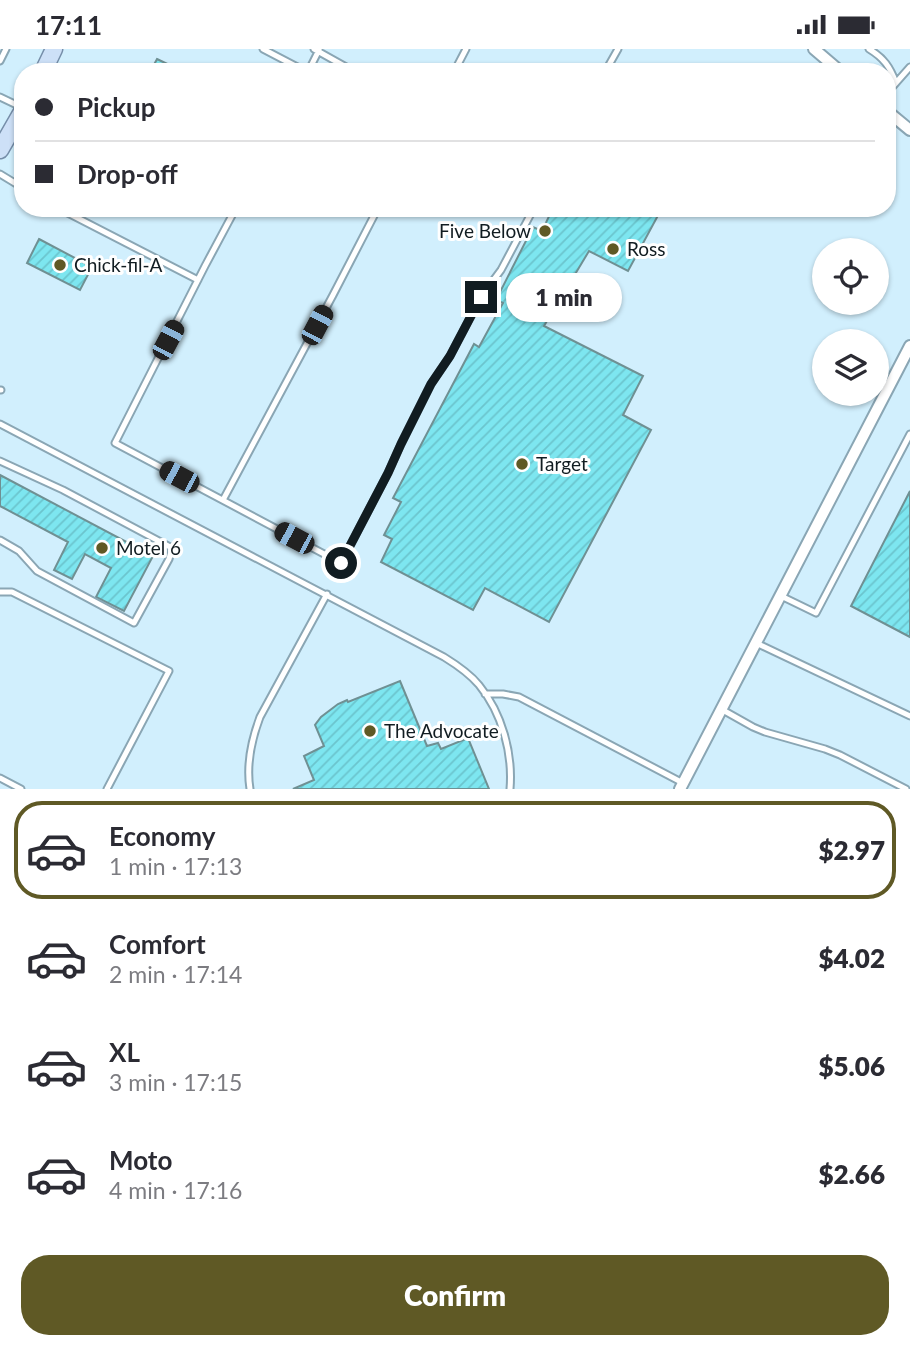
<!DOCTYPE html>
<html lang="en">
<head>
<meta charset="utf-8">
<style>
	body { margin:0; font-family:Lato,sans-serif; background:#f2f2f3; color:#2b2b33; height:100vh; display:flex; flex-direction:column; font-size:26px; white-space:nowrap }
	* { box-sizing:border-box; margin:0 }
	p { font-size:23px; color:#7c7c81 }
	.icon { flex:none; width:38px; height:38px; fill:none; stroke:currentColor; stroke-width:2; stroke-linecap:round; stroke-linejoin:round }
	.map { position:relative; height:740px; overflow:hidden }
	.sheet { display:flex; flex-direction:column; background:#fff; flex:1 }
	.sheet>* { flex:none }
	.hud { position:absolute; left:14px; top:14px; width:882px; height:154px; border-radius:28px; box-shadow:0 2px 5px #0004; display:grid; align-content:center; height:154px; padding:0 21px; background:#fff }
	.buttons { position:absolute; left:812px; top:189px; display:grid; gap:14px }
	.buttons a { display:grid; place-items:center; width:77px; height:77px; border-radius:50%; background:#fff; box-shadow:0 2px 5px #0004; font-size:35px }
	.end { position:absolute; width:32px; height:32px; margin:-16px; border:9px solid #111c21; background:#fff; box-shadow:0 0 0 4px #fff }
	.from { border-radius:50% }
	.bubble { position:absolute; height:49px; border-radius:24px; background:#fff; box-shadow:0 2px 5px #0004; font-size:23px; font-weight:800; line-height:49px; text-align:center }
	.car { position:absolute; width:21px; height:42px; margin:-21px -10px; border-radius:9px; box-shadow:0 0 5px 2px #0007; background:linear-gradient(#222 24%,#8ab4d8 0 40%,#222 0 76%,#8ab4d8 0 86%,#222 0) }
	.hud b { display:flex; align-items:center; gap:24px; height:66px; font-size:26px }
	.hud b+b { border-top:2px solid #e1e1e2 }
	.hud i { width:18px; height:18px; background:#2b2b33 }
	ul { padding:12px 0 0; list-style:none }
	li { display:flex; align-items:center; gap:21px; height:98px; margin:0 14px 10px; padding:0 7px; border:4px solid transparent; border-radius:28px }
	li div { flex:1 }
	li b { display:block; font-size:26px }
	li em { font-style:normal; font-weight:800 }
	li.current { border-color:#5f5925 }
	li>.icon { width:63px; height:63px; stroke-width:1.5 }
	.button { display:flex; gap:14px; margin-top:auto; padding:14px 21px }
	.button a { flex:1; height:80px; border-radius:28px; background:#5f5925; color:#fff; font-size:28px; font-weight:800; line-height:80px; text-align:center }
	.status { display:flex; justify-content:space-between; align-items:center; height:49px; padding:0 35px; background:#fff; direction:ltr }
	.status svg { height:19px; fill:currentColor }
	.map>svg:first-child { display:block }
	.building { fill:url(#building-hatch); stroke:#6f9093; stroke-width:2 }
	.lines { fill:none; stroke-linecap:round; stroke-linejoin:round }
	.service-casing { stroke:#8aa6b4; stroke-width:9 }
	.minor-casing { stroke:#8aa6b4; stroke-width:14 }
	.primary-casing { stroke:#768ea9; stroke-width:19 }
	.service { stroke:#fff; stroke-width:5 }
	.minor { stroke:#fff; stroke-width:10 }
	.primary { stroke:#cde0f7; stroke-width:16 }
	.route { stroke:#111c21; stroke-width:9 }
	.poi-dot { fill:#5f5925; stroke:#fff; stroke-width:2.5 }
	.labels { text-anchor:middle; stroke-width:6; stroke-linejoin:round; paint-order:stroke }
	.poi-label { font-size:19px; fill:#111c21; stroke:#fff; text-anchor:start }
</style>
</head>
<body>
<div class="status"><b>17:11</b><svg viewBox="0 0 49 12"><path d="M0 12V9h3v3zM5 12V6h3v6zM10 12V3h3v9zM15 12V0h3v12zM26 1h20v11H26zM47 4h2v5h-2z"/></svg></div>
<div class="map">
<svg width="910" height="740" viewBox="0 0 910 740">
	<defs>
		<pattern id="building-hatch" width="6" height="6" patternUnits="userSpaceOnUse" patternTransform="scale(1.75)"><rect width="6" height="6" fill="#7de6f0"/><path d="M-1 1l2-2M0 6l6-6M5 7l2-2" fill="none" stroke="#6bc5ce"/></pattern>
	</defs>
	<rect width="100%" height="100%" fill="#d1effd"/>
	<path class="building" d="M 157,10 L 184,23 L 150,23 Z
		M 553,159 L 662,159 L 628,222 L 589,202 L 544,277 L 643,327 L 623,366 L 651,381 L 549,573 L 485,539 L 473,561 L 381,513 L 392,490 L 384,486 L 401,453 L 393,449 L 474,295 L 479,298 L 503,254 L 496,251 L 533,178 L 542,182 Z
		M 39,190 L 92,218 L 80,241 L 27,214 Z
		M 0,426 L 153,507 L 124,562 L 96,548 L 111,519 L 85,505 L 72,530 L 54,521 L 68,493 L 0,457 Z
		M 910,442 L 910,588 L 851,557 Z
		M 400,632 L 427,697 L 438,694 L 441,700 L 468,689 L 489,740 L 293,740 L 314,731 L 304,707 L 324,697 L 315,676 L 321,668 L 338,655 L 347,651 L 348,653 Z"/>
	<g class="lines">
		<defs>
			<path id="service" d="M 263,0 L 307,23
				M 314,0 L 355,23
				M 869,0 C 884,9 890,18 896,34
				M 0,12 L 6,0
				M 308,23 L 319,1
				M 454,23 L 466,0
				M 605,23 L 618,0
				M 887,44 L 910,18
				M 0,48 L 23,59
				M 0,125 L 23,139
				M 58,159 L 198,231
				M 236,159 L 205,217 L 115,394 L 341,514 L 388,424 L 401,395 L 431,335 L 450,307 L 481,248 L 501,221 L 534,159
				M 0,341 L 1,341
				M 0,375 L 444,608 C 457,616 470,625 479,636 C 502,664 513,704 510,740
				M 0,412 L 63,441 L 172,499 L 169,510 L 134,574 L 37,522 L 19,502 L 0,491
				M 223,451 L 333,246 L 378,159
				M 0,543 L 12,543 L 169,622 L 107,740
				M 781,547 L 816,564 L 910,385
				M 756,594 L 910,667
				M 485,645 L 503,645 L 519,648 L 683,734
				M 721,660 L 753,678 L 765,683 L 825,700 L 840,706 L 906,740
				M 0,729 L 21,740
				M 250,740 C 246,715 251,692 260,668 L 327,545"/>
			<path id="minor" d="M 814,0 L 841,23
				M 887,62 L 910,81
				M 680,740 L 910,297"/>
			<path id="primary" d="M 43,23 L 54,0
				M 0,101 L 23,61"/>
		</defs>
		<use href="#service" class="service-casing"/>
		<use href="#minor" class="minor-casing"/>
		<use href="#primary" class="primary-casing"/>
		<use href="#service" class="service"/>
		<use href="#minor" class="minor"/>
		<use href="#primary" class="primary"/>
	</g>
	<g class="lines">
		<path class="route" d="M 341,514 L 388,424 L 401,395 L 431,335 L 450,307 L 481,248"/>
	</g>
	<g class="poi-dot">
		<circle cx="545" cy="182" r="7"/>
		<circle cx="613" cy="200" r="7"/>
		<circle cx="60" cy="216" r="7"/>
		<circle cx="522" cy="415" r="7"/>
		<circle cx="102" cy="499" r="7"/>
		<circle cx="370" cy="682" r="7"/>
	</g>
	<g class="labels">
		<g class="poi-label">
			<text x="531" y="189" text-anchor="end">Five Below</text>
			<text x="627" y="207">Ross</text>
			<text x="74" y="223">Chick-fil-A</text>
			<text x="536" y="422">Target</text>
			<text x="116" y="506">Motel 6</text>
			<text x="384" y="689">The Advocate</text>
		</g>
	</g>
</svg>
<div class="buttons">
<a><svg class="icon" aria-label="locate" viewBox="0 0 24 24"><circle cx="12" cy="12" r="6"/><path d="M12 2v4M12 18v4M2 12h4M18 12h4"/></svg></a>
<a><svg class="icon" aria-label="layers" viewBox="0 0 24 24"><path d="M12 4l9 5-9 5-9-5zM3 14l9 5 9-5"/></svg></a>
</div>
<i class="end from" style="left:341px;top:514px"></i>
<i class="end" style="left:481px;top:248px"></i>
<div class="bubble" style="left:506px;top:224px;width:116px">1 min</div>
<i class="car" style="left:317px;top:276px;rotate:28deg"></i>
<i class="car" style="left:168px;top:291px;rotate:28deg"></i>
<i class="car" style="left:179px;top:428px;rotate:298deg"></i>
<i class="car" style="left:294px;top:489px;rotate:298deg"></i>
<div class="hud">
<b><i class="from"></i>Pickup</b>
<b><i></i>Drop-off</b>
</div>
</div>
<section class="sheet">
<ul>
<li class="current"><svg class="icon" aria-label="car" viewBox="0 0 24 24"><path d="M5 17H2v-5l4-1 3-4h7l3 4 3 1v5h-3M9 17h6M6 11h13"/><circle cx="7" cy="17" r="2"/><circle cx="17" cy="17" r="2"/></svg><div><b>Economy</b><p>1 min · 17:13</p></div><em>$2.97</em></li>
<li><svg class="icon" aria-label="car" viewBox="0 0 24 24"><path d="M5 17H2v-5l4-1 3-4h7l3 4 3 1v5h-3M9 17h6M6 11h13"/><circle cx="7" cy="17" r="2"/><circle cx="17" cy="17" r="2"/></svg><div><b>Comfort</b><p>2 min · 17:14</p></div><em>$4.02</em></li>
<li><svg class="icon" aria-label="car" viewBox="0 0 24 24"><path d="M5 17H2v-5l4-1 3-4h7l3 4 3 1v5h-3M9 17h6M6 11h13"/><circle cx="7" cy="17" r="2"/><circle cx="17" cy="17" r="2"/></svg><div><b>XL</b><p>3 min · 17:15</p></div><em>$5.06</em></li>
<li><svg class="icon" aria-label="car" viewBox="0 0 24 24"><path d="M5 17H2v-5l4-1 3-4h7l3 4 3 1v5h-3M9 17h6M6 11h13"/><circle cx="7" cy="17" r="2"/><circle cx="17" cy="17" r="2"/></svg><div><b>Moto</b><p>4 min · 17:16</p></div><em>$2.66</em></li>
</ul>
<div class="button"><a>Confirm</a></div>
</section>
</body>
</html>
